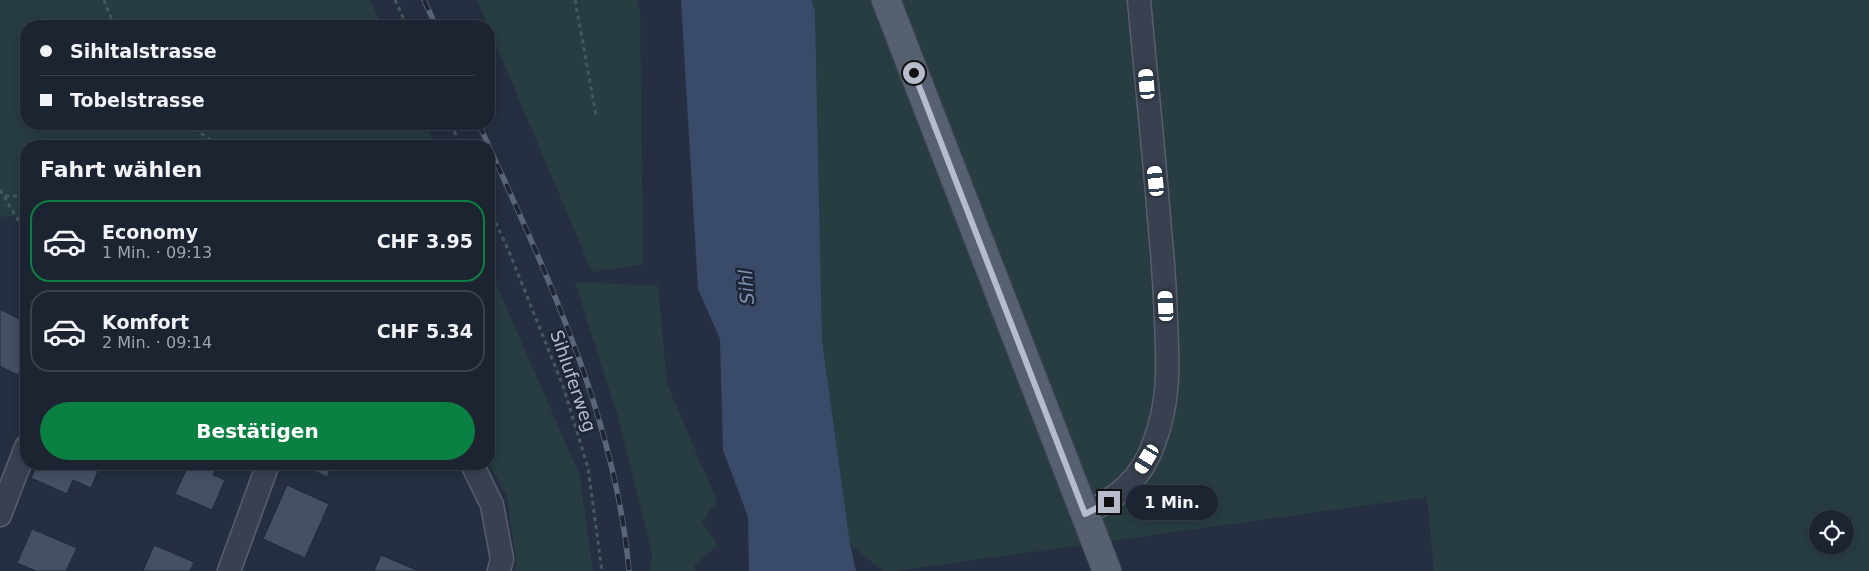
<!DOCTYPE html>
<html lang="de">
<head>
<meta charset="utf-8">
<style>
	body { margin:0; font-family:"DejaVu Sans",sans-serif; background:#292f3d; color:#f1f3f6; height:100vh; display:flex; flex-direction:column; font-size:19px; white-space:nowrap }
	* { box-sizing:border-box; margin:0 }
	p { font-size:16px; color:#a0a4ab }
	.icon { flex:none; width:28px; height:28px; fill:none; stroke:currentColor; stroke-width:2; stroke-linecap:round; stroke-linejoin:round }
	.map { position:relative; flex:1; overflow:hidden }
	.details { position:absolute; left:20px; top:140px; width:475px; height:330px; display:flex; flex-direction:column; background:#1c2331; border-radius:20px; box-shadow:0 2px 12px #0003,0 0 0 1px #3a404d }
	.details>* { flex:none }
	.hud { position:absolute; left:20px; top:20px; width:475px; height:110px; border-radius:20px; box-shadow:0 2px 12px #0003,0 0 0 1px #3a404d; display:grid; align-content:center; height:110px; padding:0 20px; background:#1c2331 }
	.fabs { position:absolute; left:1809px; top:510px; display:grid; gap:10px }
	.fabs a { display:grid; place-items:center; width:45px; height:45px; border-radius:50%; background:#1c2331; box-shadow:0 2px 12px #0003,0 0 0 1px #3a404d; font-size:25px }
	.end { position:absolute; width:22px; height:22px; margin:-11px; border:6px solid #b6bccb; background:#111; box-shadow:0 0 0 2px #111 }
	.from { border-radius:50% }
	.bubble { position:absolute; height:35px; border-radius:18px; background:#1c2331; box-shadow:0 2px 12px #0003,0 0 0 1px #3a404d; font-size:16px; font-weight:800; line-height:35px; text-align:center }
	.car { position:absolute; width:15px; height:30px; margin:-15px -8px; border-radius:6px; box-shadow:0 0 4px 1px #0007; background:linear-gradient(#fff 24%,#345 0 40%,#fff 0 76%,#345 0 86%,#fff 0) }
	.hud b { display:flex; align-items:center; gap:18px; height:48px; font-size:19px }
	.hud b+b { border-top:1px solid #3a404d }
	.hud i { width:12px; height:12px; background:#f1f3f6 }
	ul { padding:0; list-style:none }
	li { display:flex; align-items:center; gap:15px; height:82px; margin:0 10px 8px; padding:0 10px; border:2px solid #3a404d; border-radius:20px }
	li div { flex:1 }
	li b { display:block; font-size:19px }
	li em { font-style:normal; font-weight:800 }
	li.selected { border-color:#0b8043 }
	li>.icon { width:45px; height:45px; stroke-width:1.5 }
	h2 { padding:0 20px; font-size:22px; line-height:60px }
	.action { display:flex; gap:10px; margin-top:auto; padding:10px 20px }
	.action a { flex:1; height:58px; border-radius:30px; background:#0b8043; color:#fff; font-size:20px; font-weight:800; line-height:58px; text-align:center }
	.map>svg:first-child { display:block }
	.green { fill:#273d42; fill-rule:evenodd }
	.water { fill:#3a4b6a }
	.building { fill:#465065; stroke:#202838 }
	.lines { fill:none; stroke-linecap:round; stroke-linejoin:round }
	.street-casing { stroke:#575f6e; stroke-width:25 }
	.primary-casing { stroke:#434a5a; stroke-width:30 }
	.path { stroke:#455a5f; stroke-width:3; stroke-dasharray:4 4; stroke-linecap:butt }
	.street { stroke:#394151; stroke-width:22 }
	.primary { stroke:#576071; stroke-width:28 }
	.rail-casing { stroke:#5b6578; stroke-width:5.5 }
	.rail { stroke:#1e2636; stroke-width:4; stroke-dasharray:11; stroke-linecap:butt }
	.route { stroke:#b6bccb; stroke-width:6 }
	.labels { text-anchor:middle; stroke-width:5; stroke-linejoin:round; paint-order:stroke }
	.street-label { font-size:18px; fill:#b6bccb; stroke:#1e2636 }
	.water-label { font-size:19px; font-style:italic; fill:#7c90b2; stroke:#1e2636 }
</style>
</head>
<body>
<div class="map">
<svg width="1869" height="571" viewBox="0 0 1869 571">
	<rect width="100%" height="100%" fill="#252f41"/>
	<path class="green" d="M 0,0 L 370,0 L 382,26 L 26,26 L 26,124 L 425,124 L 435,146 L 26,146 L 26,215 L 0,217 Z
		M 477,0 L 637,0 L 640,9 L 643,264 L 592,272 Z
		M 811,0 L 1869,0 L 1869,571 L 1434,571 L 1427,497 L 895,571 L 883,571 L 850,544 L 822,340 L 815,11 ZM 1818,519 L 1845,519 L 1845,546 L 1818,546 Z
		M 489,268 L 580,476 L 593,571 L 515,571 L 516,561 L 507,496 L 489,463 Z
		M 575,282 L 658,286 L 667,384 L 717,501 L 702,522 L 718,545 L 694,565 L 696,571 L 650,571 L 652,553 L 618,417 Z"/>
	<path class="water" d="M 681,0 L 811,0 L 815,11 L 822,340 L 850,544 L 856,571 L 749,571 L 748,517 L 723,450 L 720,339 L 698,289 Z"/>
	<path class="building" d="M 0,309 L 26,323 L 26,359 L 18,375 L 0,366 Z
		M 38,464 L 101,464 L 91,488 L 73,480 L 67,494 L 31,478 Z
		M 182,464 L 218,464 L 213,475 L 225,480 L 212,510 L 175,494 L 188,466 Z
		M 300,464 L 333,464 L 327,477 Z
		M 287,485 L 329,504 L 305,558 L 263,539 Z
		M 32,529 L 77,548 L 66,571 L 36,571 L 17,563 Z
		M 154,545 L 194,562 L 190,571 L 143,571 Z
		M 381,555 L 419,571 L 374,571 Z"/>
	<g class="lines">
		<defs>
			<path id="street" d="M 472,464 L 492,505 L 502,559 L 499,571
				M 1085,514 C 1118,497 1141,480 1154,443 C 1170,401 1168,365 1166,320 C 1165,290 1163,260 1160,230 C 1154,153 1146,77 1139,0
				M 0,515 L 26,447
				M 229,571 L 268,464"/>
			<path id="primary" d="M 886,0 L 1107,571"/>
		</defs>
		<use href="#street" class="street-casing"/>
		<use href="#primary" class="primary-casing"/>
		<path class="path" d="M 104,0 L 114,26
			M 395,0 L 407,26
			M 575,0 L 596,115
			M 188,124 L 219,146
			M 451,124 L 461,146
			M 0,190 L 26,233
			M 5,196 L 26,196
			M 489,208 L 510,254 L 563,386 L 588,468 L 602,571"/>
		<use href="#street" class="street"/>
		<use href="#primary" class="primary"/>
		<defs>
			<path id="rail" d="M 424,0 L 436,26
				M 479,124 C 543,267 615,413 629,571"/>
		</defs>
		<use href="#rail" class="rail-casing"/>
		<use href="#rail" class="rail"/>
	</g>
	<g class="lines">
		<path class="route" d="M 914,73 L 1085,514 L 1109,502"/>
	</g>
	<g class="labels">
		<g class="street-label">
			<text transform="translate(573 381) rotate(71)" y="6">Sihluferweg</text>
		</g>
		<g class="water-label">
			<text transform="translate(746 287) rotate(-93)" y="7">Sihl</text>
		</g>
	</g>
</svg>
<div class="fabs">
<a><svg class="icon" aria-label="locate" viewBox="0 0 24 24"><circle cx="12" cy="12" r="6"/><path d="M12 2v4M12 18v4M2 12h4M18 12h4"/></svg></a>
</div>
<i class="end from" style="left:914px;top:73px"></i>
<i class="end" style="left:1109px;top:502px"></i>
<div class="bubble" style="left:1126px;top:485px;width:92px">1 Min.</div>
<i class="car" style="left:1147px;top:84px;rotate:355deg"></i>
<i class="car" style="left:1156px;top:181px;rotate:354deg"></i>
<i class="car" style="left:1166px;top:306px;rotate:357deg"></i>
<i class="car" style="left:1147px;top:459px;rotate:211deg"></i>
<div class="hud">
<b><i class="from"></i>Sihltalstrasse</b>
<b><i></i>Tobelstrasse</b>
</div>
<section class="details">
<h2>Fahrt wählen</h2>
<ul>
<li class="selected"><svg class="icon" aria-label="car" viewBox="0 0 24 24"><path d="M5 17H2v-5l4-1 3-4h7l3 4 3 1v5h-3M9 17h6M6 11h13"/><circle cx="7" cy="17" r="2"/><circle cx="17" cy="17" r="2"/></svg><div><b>Economy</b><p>1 Min. · 09:13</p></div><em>CHF 3.95</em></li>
<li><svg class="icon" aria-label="car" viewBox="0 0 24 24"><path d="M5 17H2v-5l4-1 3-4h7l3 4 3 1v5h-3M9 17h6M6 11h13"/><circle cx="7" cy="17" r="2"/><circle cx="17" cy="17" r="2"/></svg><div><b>Komfort</b><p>2 Min. · 09:14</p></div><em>CHF 5.34</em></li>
</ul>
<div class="action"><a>Bestätigen</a></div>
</section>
</div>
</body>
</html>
